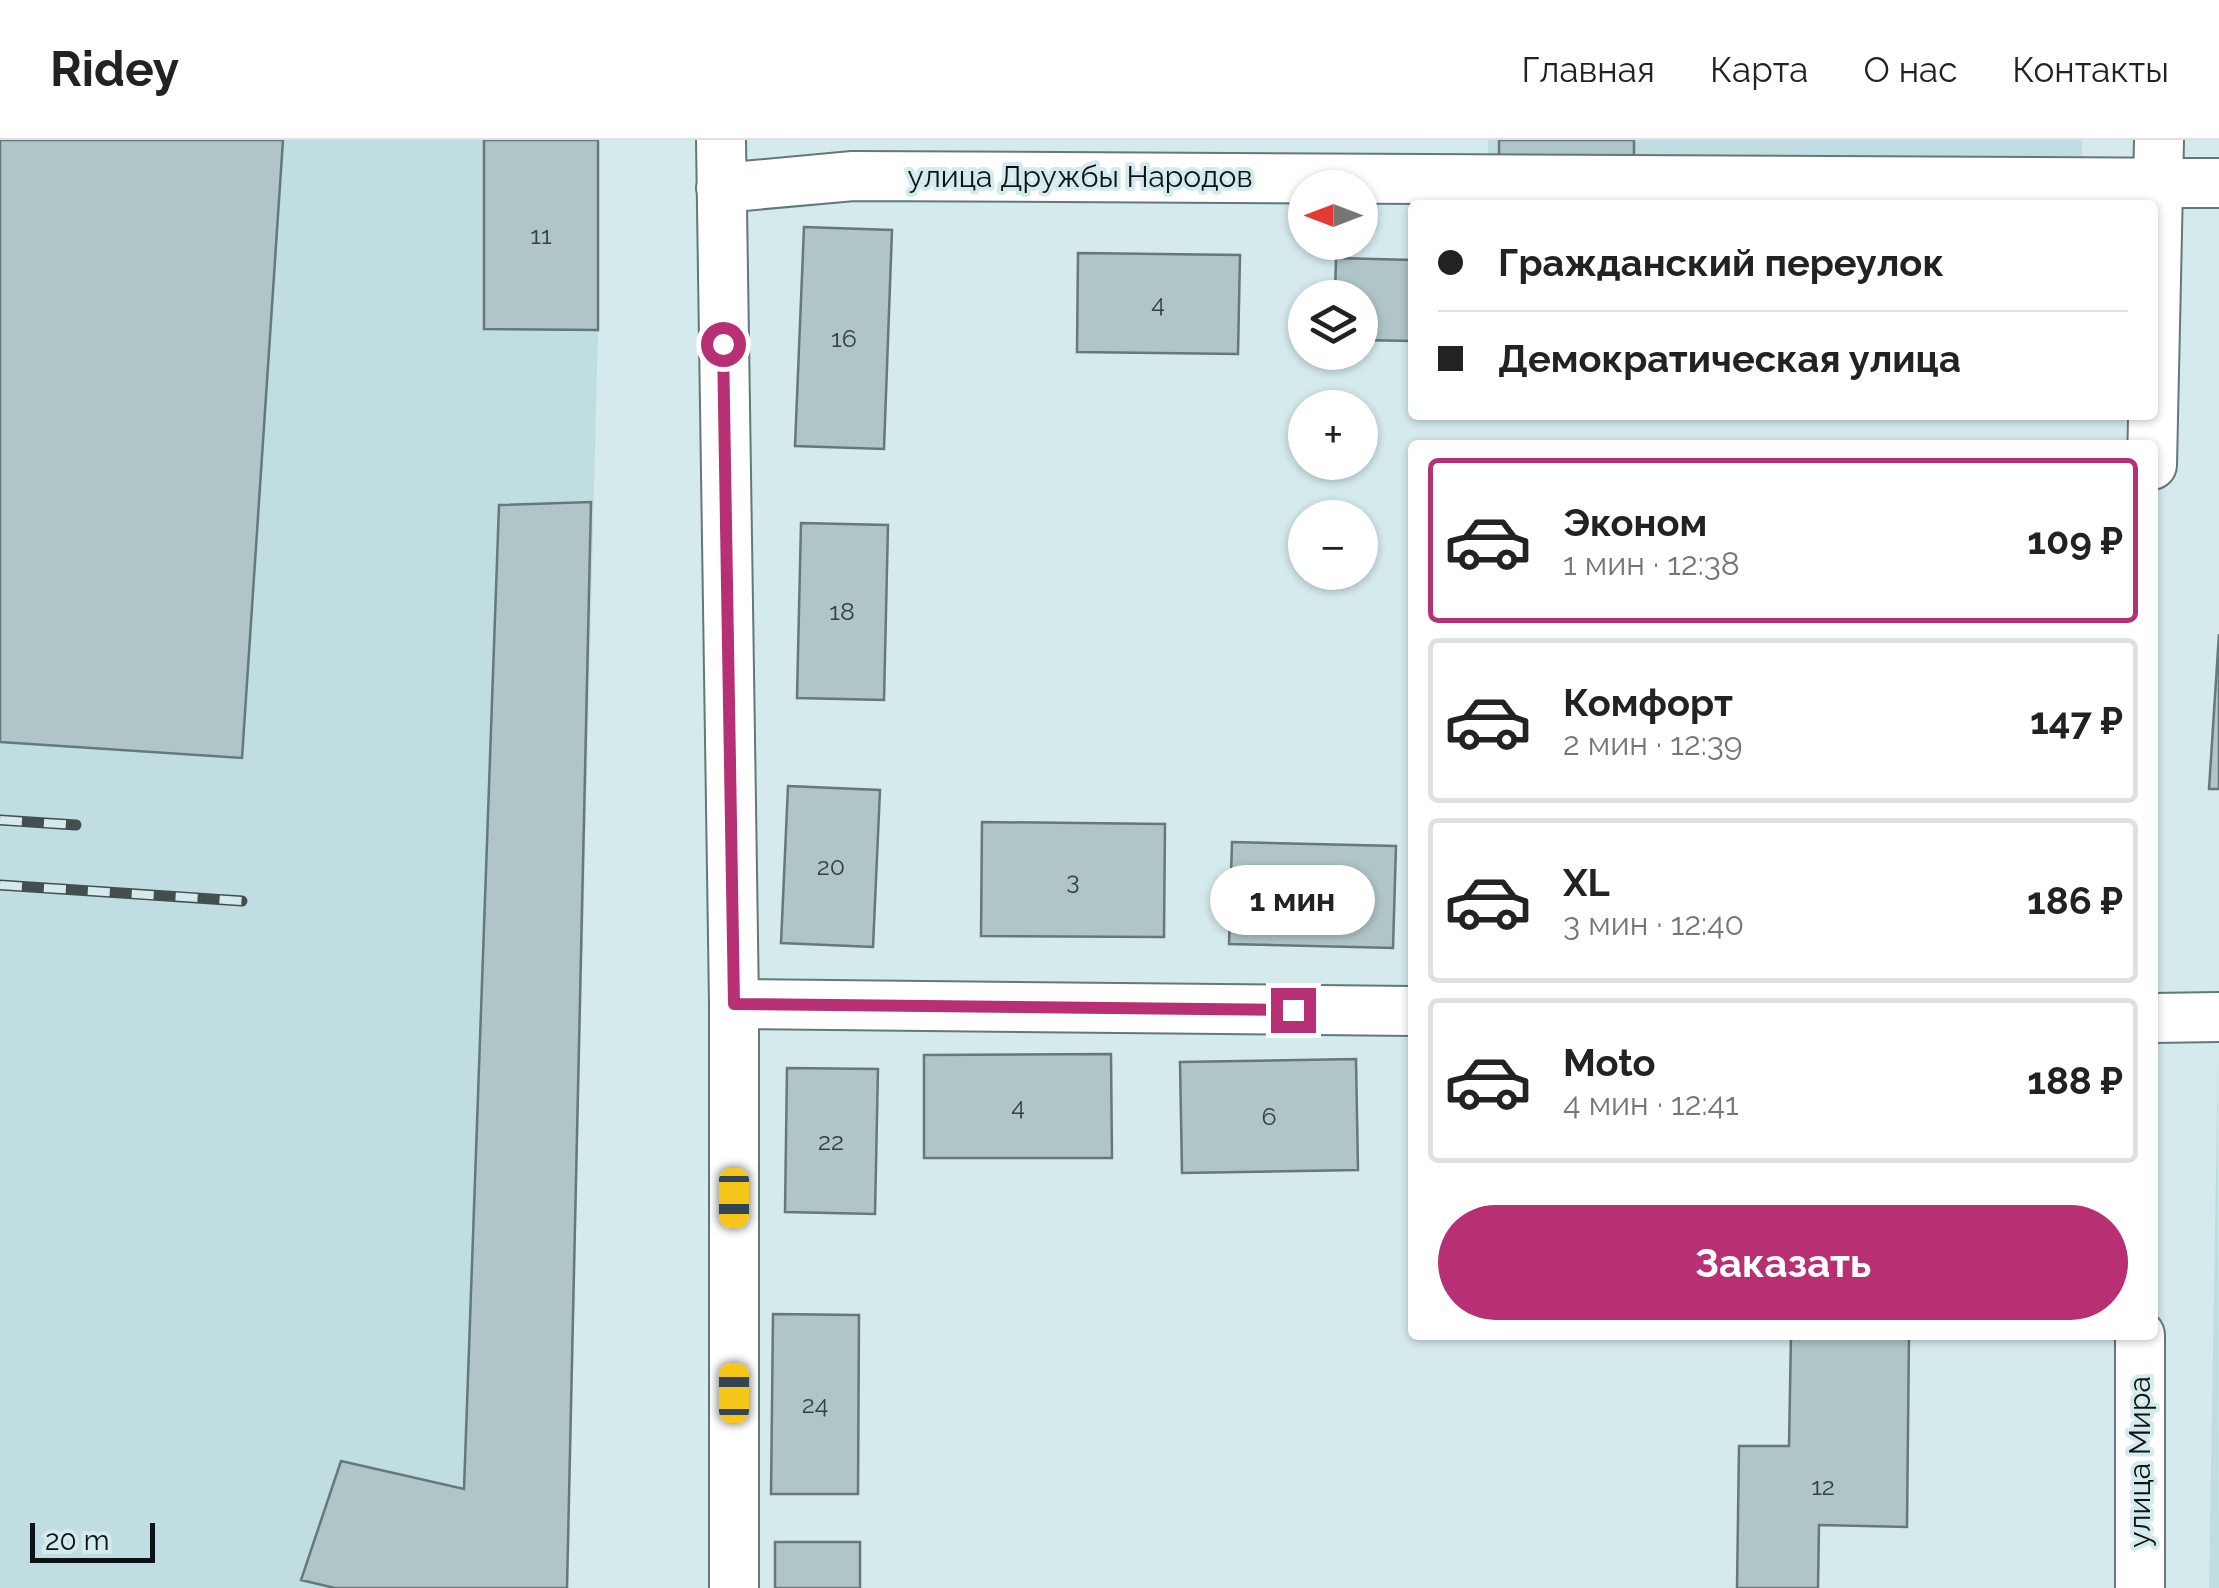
<!DOCTYPE html>
<html lang="ru">
<head>
<meta charset="utf-8">
<style>
	body { margin:0; font-family:Raleway,sans-serif; background:#f6f6f6; color:#222; height:100vh; display:flex; flex-direction:column; font-size:38px; white-space:nowrap }
	* { box-sizing:border-box; margin:0 }
	p { font-size:32px; color:#767676 }
	.icon { flex:none; width:55px; height:55px; fill:none; stroke:currentColor; stroke-width:2; stroke-linecap:round; stroke-linejoin:round }
	.map { position:relative; flex:1; overflow:hidden }
	.drawer { position:absolute; left:1408px; top:300px; width:750px; height:900px; display:flex; flex-direction:column; background:#fff; border-radius:10px; box-shadow:0 2px 8px #0004 }
	.drawer>* { flex:none }
	.guide { position:absolute; left:1408px; top:60px; width:750px; height:220px; border-radius:10px; box-shadow:0 2px 8px #0004; display:grid; align-content:center; height:220px; padding:0 30px; background:#fff }
	.needle { width:65px; rotate:270deg }
	.controls { position:absolute; left:1288px; top:30px; display:grid; gap:20px }
	.controls a { display:grid; place-items:center; width:90px; height:90px; border-radius:50%; background:#fff; box-shadow:0 2px 8px #0004; font-size:50px }
	.scale { position:absolute; left:30px; bottom:25px; width:125px; box-sizing:border-box; padding-left:10px; border:5px solid #0c1314; border-top:0; font-size:28px; line-height:35px; white-space:nowrap; color:#0c1314; -webkit-text-stroke:8px #d5eaed; paint-order:stroke }
	.end { position:absolute; width:45px; height:45px; margin:-22px; border:12px solid #b73073; background:#fff; box-shadow:0 0 0 5px #fff }
	.from { border-radius:50% }
	.bubble { position:absolute; height:70px; border-radius:35px; background:#fff; box-shadow:0 2px 8px #0004; font-size:32px; font-weight:700; line-height:70px; text-align:center }
	.car { position:absolute; width:30px; height:60px; margin:-30px -15px; border-radius:12px; box-shadow:0 0 8px 2px #0007; background:linear-gradient(#f5c518 24%,#345 0 40%,#f5c518 0 76%,#345 0 86%,#f5c518 0) }
	.guide b { display:flex; align-items:center; gap:35px; height:95px; font-size:38px }
	.guide b+b { border-top:2px solid #e0e0e0 }
	.guide i { width:25px; height:25px; background:#222 }
	ul { padding:18px 0 0; list-style:none }
	li { display:flex; align-items:center; gap:30px; height:165px; margin:0 20px 15px; padding:0 10px; border:5px solid #e0e0e0; border-radius:10px }
	li div { flex:1 }
	li b { display:block; font-size:38px }
	li em { font-style:normal; font-weight:700 }
	li.current { border-color:#b73073 }
	li>.icon { width:90px; height:90px; stroke-width:1.5 }
	.button { display:flex; gap:20px; margin-top:auto; padding:20px 30px }
	.button a { flex:1; height:115px; border-radius:60px; background:#b73073; color:#fff; font-size:40px; font-weight:700; line-height:115px; text-align:center }
	header { display:flex; align-items:center; gap:60px; box-sizing:border-box; height:140px; padding:0 50px; background:#fff; border-bottom:2px solid #e0e0e0 }
	header strong { font-size:48px }
	nav { display:flex; gap:55px; margin-inline-start:auto; font-size:35px }
	.map>svg:first-child { display:block }
	.built { fill:#c0dee2 }
	.building { fill:#b0c5c7; stroke:#65787a; stroke-width:2.5 }
	.lines { fill:none; stroke-linecap:round; stroke-linejoin:round }
	.minor-casing { stroke:#647779; stroke-width:52 }
	.minor { stroke:#fff; stroke-width:48 }
	.rail-casing { stroke:#434e4f; stroke-width:11 }
	.rail { stroke:#d5eaed; stroke-width:8; stroke-dasharray:22; stroke-linecap:butt }
	.route { stroke:#b73073; stroke-width:12 }
	.labels { text-anchor:middle; stroke-width:8; stroke-linejoin:round; paint-order:stroke }
	.number-label { font-size:25px; fill:#354041 }
	.street-label { font-size:30px; fill:#0c1314; stroke:#d5eaed }
</style>
</head>
<body>
<header>
<strong>Ridey</strong>
<nav><a>Главная</a><a>Карта</a><a>О нас</a><a>Контакты</a></nav>
</header>
<div class="map">
<svg width="2219" height="1448" viewBox="0 0 2219 1448">
	<rect width="100%" height="100%" fill="#d5eaed"/>
	<path class="built" d="M 0,0 L 598,0 L 598,190 L 567,1448 L 0,1448 Z
		M 1488,0 L 2082,0 L 2082,30 L 1488,31 Z
		M 2218,908 L 2219,1448 L 2209,1448 Z"/>
	<path class="building" d="M 0,0 L 283,0 L 242,618 L 0,602 Z
		M 484,0 L 598,0 L 598,190 L 484,189 Z
		M 1499,0 L 1634,0 L 1634,25 L 1499,26 Z
		M 804,87 L 892,90 L 884,309 L 795,306 Z
		M 1078,113 L 1240,115 L 1238,214 L 1077,212 Z
		M 1336,118 L 1412,120 L 1412,201 L 1360,200 L 1360,158 L 1335,158 Z
		M 591,362 L 567,1448 L 335,1448 L 301,1440 L 341,1321 L 464,1349 L 499,365 Z
		M 801,383 L 888,385 L 884,560 L 797,558 Z
		M 2219,494 L 2219,649 L 2209,649 Z
		M 788,646 L 880,650 L 873,807 L 781,803 Z
		M 982,682 L 1165,684 L 1164,797 L 981,796 Z
		M 1232,702 L 1396,706 L 1393,808 L 1229,804 Z
		M 1111,914 L 1112,1018 L 924,1018 L 924,915 Z
		M 1356,919 L 1358,1030 L 1182,1033 L 1180,922 Z
		M 787,928 L 878,929 L 875,1074 L 785,1072 Z
		M 773,1174 L 859,1175 L 858,1354 L 771,1354 Z
		M 1791,1195 L 1909,1195 L 1907,1387 L 1819,1385 L 1818,1448 L 1737,1448 L 1739,1306 L 1789,1306 Z
		M 775,1402 L 860,1402 L 860,1448 L 775,1448 Z"/>
	<g class="lines">
		<defs>
			<path id="minor" d="M 721,0 L 734,864 L 734,1448
				M 721,48 L 853,36 L 2219,43
				M 2152,325 L 2159,0
				M 734,864 L 1412,871
				M 2152,878 L 2219,877
				M 2140,1195 L 2140,1448"/>
		</defs>
		<use href="#minor" class="minor-casing"/>
		<use href="#minor" class="minor"/>
		<defs>
			<path id="rail" d="M 0,680 L 76,685
				M 0,745 L 242,761"/>
		</defs>
		<use href="#rail" class="rail-casing"/>
		<use href="#rail" class="rail"/>
	</g>
	<g class="lines">
		<path class="route" d="M 723,204 L 734,864 L 1293,870"/>
	</g>
	<g class="labels">
		<g class="number-label">
			<text x="541" y="104">11</text>
			<text x="1158" y="172">4</text>
			<text x="844" y="207">16</text>
			<text x="842" y="480">18</text>
			<text x="831" y="735">20</text>
			<text x="1073" y="749">3</text>
			<text x="1018" y="975">4</text>
			<text x="1269" y="985">6</text>
			<text x="831" y="1010">22</text>
			<text x="815" y="1273">24</text>
			<text x="1823" y="1355">12</text>
		</g>
		<g class="street-label">
			<text x="1080" y="47">улица Дружбы Народов</text>
			<text transform="translate(2140 1322) rotate(-90)" y="10">улица Мира</text>
		</g>
	</g>
</svg>
<div class="controls">
<a><svg class="needle" viewBox="-14 -14 28 28"><path d="M0-13l5 13h-10z" fill="#e53935"/><path d="M0 13l5-13h-10z" fill="#767676"/></svg></a>
<a><svg class="icon" aria-label="layers" viewBox="0 0 24 24"><path d="M12 4l9 5-9 5-9-5zM3 14l9 5 9-5"/></svg></a>
<a>+</a>
<a>−</a>
</div>
<div class="scale">20 m</div>
<i class="end from" style="left:723px;top:204px"></i>
<i class="end" style="left:1293px;top:870px"></i>
<div class="bubble" style="left:1210px;top:725px;width:165px">1 мин</div>
<i class="car" style="left:734px;top:1058px;rotate:180deg"></i>
<i class="car" style="left:734px;top:1253px;rotate:0deg"></i>
<div class="guide">
<b><i class="from"></i>Гражданский переулок</b>
<b><i></i>Демократическая улица</b>
</div>
<section class="drawer">
<ul>
<li class="current"><svg class="icon" aria-label="car" viewBox="0 0 24 24"><path d="M5 17H2v-5l4-1 3-4h7l3 4 3 1v5h-3M9 17h6M6 11h13"/><circle cx="7" cy="17" r="2"/><circle cx="17" cy="17" r="2"/></svg><div><b>Эконом</b><p>1 мин · 12:38</p></div><em>109 ₽</em></li>
<li><svg class="icon" aria-label="car" viewBox="0 0 24 24"><path d="M5 17H2v-5l4-1 3-4h7l3 4 3 1v5h-3M9 17h6M6 11h13"/><circle cx="7" cy="17" r="2"/><circle cx="17" cy="17" r="2"/></svg><div><b>Комфорт</b><p>2 мин · 12:39</p></div><em>147 ₽</em></li>
<li><svg class="icon" aria-label="car" viewBox="0 0 24 24"><path d="M5 17H2v-5l4-1 3-4h7l3 4 3 1v5h-3M9 17h6M6 11h13"/><circle cx="7" cy="17" r="2"/><circle cx="17" cy="17" r="2"/></svg><div><b>XL</b><p>3 мин · 12:40</p></div><em>186 ₽</em></li>
<li><svg class="icon" aria-label="car" viewBox="0 0 24 24"><path d="M5 17H2v-5l4-1 3-4h7l3 4 3 1v5h-3M9 17h6M6 11h13"/><circle cx="7" cy="17" r="2"/><circle cx="17" cy="17" r="2"/></svg><div><b>Moto</b><p>4 мин · 12:41</p></div><em>188 ₽</em></li>
</ul>
<div class="button"><a>Заказать</a></div>
</section>
</div>
</body>
</html>
